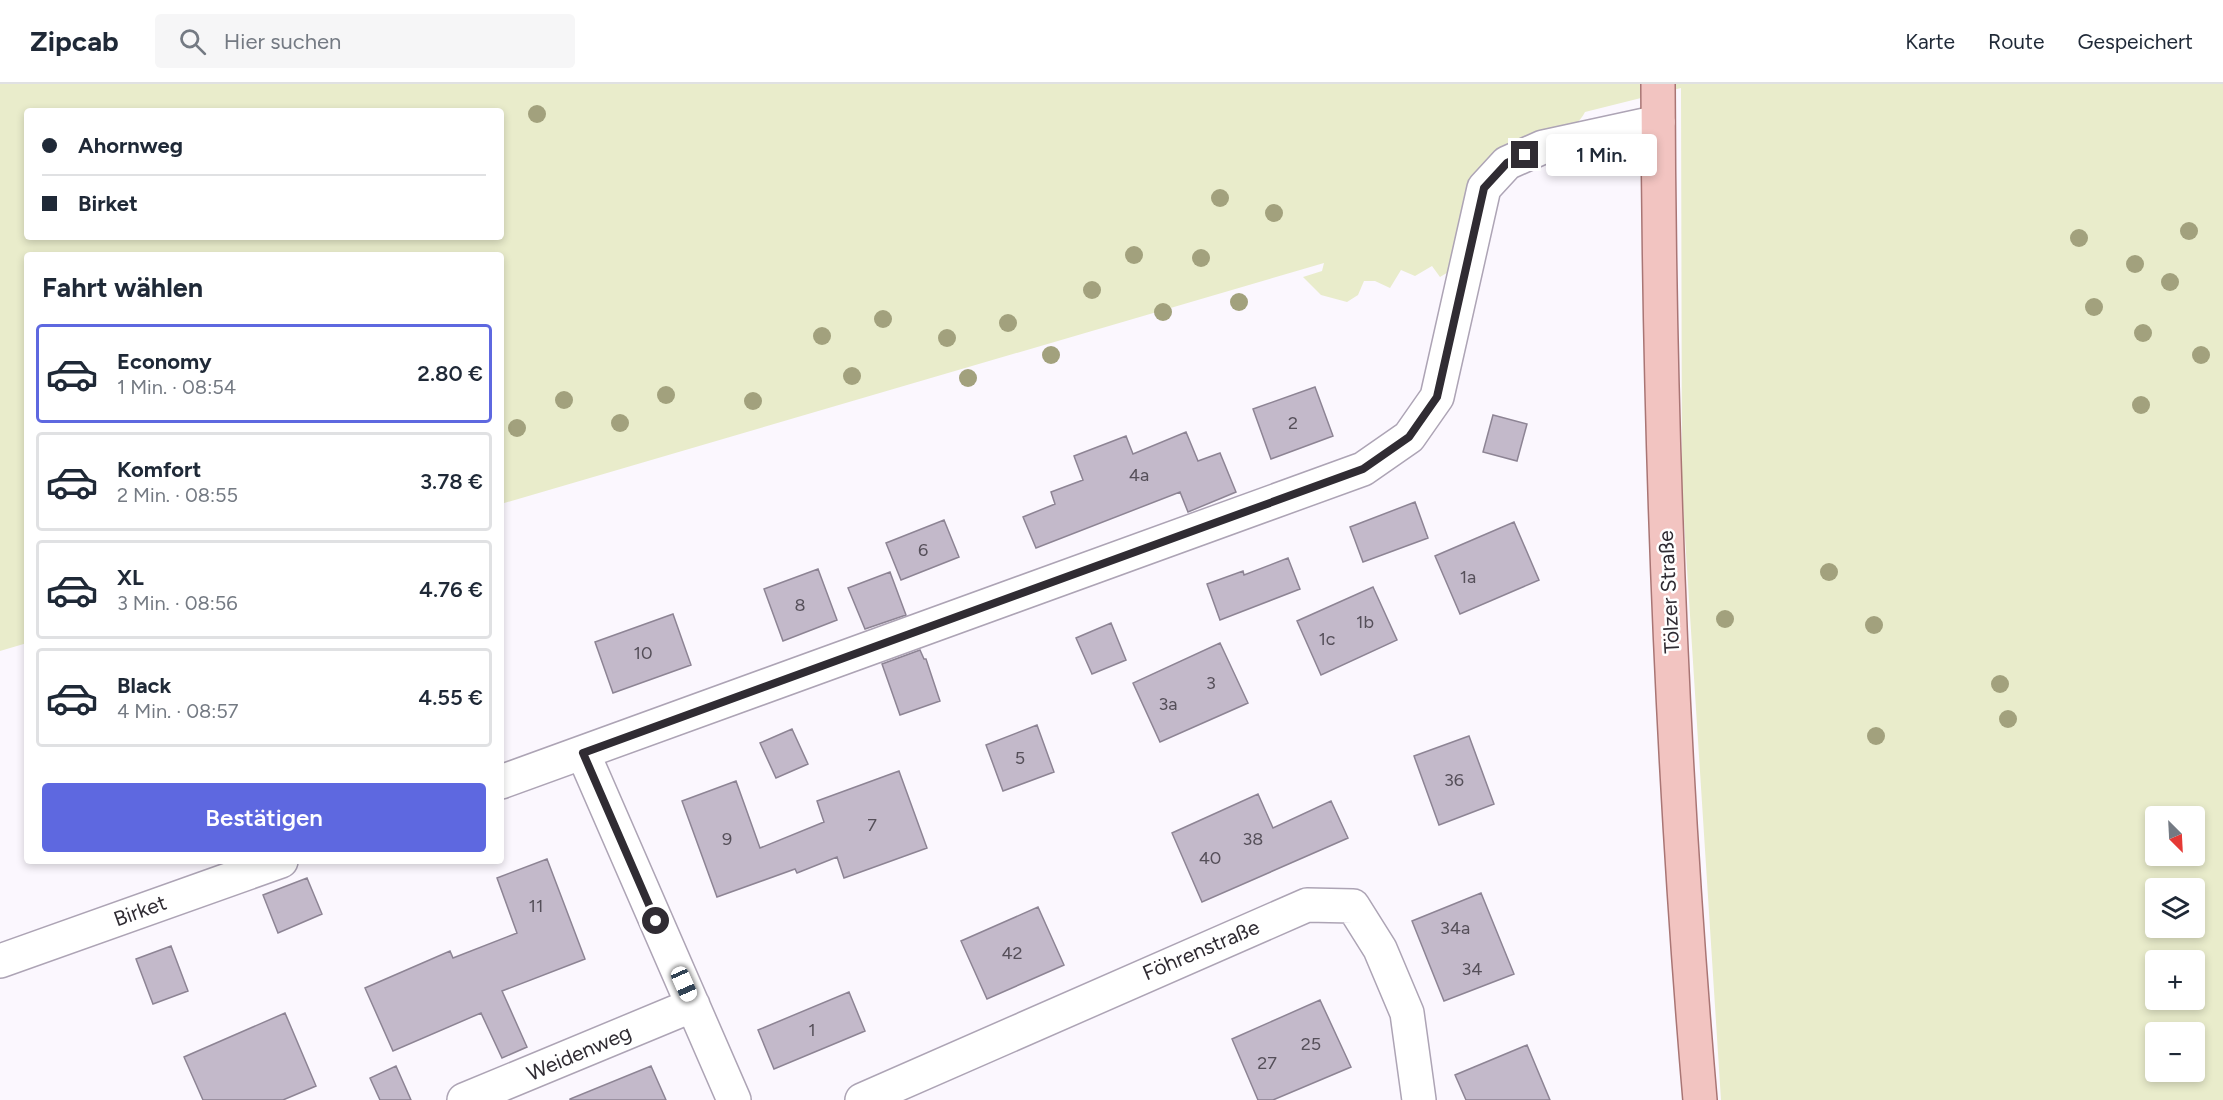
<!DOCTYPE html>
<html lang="de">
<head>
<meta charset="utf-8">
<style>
	body { margin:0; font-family:Figtree,sans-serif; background:#f6f6f7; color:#1f2937; height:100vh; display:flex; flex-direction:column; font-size:22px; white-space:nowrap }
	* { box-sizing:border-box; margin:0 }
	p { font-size:20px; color:#747a83 }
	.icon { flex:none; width:33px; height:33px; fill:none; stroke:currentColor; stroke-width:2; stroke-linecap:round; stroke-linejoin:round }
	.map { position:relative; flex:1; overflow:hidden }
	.sheet { position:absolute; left:24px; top:168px; width:480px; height:612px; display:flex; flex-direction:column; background:#fff; border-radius:6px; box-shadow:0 3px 9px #0003 }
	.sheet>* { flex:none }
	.top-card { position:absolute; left:24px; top:24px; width:480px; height:132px; border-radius:6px; box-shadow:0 3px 9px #0003; display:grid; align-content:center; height:132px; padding:0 18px; background:#fff }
	.needle { width:39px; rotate:156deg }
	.fabs { position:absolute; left:2145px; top:722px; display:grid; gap:12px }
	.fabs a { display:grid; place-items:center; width:60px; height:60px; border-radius:6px; background:#fff; box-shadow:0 3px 9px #0003; font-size:30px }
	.end { position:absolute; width:27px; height:27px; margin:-14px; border:8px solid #302c33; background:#fff; box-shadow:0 0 0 3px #fff }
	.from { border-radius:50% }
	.bubble { position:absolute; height:42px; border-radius:6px; background:#fff; box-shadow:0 3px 9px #0003; font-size:20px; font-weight:600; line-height:42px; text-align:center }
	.car { position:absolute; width:18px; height:36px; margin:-18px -9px; border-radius:8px; box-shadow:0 0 4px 2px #0007; background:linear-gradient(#fff 24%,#345 0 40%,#fff 0 76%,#345 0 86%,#fff 0) }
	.top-card b { display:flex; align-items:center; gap:21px; height:57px; font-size:22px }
	.top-card b+b { border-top:2px solid #e0e1e3 }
	.top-card i { width:15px; height:15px; background:#1f2937 }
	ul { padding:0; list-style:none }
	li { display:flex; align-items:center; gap:18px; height:99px; margin:0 12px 9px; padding:0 6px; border:3px solid #e0e1e3; border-radius:6px }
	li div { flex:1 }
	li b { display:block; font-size:22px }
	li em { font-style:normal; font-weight:600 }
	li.active { border-color:#5e68e0 }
	li>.icon { width:54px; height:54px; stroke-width:1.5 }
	h2 { padding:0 18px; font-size:27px; line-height:72px }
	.button { display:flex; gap:12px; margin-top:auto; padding:12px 18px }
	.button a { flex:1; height:69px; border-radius:6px; background:#5e68e0; color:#fff; font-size:24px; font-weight:600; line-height:69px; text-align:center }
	header { display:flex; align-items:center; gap:36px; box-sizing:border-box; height:84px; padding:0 30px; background:#fff; border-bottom:2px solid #e0e1e3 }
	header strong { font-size:28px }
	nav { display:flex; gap:33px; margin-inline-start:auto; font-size:21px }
	.search { width:420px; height:54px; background:#f6f6f7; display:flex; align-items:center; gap:15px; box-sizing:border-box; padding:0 21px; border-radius:6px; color:#747a83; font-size:22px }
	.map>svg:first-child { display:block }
	.green { fill:#e9eccb; fill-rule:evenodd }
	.building { fill:#c3b9ca; stroke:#8d8494; stroke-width:1.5 }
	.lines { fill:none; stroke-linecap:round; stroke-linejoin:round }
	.minor-casing { stroke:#ada4b5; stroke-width:36 }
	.major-casing { stroke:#a97574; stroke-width:36 }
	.minor { stroke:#fff; stroke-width:33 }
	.major { stroke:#f2c4c1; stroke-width:33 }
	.tree { fill:#a2a17d }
	.route { stroke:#302c33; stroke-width:8 }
	.labels { text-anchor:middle; stroke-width:5; stroke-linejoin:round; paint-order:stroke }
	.number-label { font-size:18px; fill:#554f59 }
	.street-label { font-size:21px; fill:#302c33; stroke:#fff }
</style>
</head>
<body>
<header>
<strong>Zipcab</strong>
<div class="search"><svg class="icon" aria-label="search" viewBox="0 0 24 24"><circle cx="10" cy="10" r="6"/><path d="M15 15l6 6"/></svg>Hier suchen</div>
<nav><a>Karte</a><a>Route</a><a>Gespeichert</a></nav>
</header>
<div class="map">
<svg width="2223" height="1016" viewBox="0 0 2223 1016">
	<rect width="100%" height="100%" fill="#fbf7fe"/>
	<path class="green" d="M 0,0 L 2223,0 L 2223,1016 L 1721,1016 L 1682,406 L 1681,4 L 1585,28 C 1575,49 1546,53 1525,60 L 1455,184 L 1440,193 L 1432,182 L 1415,192 L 1401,186 L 1390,204 L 1375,197 L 1364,197 L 1358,211 L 1347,218 L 1321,211 L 1303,193 L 1322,187 L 1324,179 L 501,420 L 501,171 L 27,171 L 27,559 L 0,567 ZM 27,27 L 501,27 L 501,153 L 27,153 ZM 2156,732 L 2194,732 L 2194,771 L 2156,771 ZM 2156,804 L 2194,804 L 2194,843 L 2156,843 ZM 2156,876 L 2194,876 L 2194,915 L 2156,915 ZM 2156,948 L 2194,948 L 2194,987 L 2156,987 Z"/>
	<path class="building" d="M 1315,303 L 1333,352 L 1271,375 L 1253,325 Z
		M 1493,331 L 1527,340 L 1517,377 L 1483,368 Z
		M 1186,348 L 1198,377 L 1220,369 L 1236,408 L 1188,428 L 1180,408 L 1036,464 L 1023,433 L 1055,420 L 1051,408 L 1083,396 L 1074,372 L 1126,352 L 1133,370 Z
		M 1415,418 L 1428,454 L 1363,478 L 1350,443 Z
		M 944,436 L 959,473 L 901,496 L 886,459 Z
		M 1514,438 L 1539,496 L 1460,530 L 1435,472 Z
		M 1288,474 L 1300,505 L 1220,536 L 1207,500 L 1243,487 L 1244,491 Z
		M 818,485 L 837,536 L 783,557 L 764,505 Z
		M 890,488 L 906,531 L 865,545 L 848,504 Z
		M 1373,503 L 1397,556 L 1321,591 L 1297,537 Z
		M 673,530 L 691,581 L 613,609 L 595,558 Z
		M 1111,539 L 1126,576 L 1092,590 L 1076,554 Z
		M 1220,559 L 1248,619 L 1160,658 L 1133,599 Z
		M 920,566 L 924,575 L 926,575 L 940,617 L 900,631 L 882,580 Z
		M 1037,641 L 1054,688 L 1003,707 L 986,661 Z
		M 792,645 L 808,680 L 776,694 L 760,659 Z
		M 1469,652 L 1494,720 L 1439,741 L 1414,672 Z
		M 899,687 L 927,764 L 844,794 L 837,773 L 797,789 L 795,785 L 717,813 L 682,717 L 736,697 L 760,764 L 824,738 L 817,717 Z
		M 1258,710 L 1273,744 L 1331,717 L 1348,754 L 1202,818 L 1172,749 Z
		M 547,775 L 585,875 L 502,907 L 527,963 L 502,974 L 481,929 L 393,967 L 365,904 L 450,867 L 453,874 L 517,849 L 497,794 Z
		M 307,794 L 322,830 L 278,849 L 263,811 Z
		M 1481,809 L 1514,890 L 1444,917 L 1412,837 Z
		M 1038,823 L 1064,881 L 987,915 L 961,857 Z
		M 171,862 L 188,907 L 153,920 L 136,875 Z
		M 849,908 L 865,947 L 774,985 L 758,946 Z
		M 1320,916 L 1351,983 L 1273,1016 L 1258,1016 L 1232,955 Z
		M 285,929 L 316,1002 L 283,1016 L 203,1016 L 184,973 Z
		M 1527,961 L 1550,1016 L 1466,1016 L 1455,991 Z
		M 396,982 L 411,1016 L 380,1016 L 370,994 Z
		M 651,982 L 666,1016 L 570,1016 L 570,1015 Z"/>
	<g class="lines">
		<defs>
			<path id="minor" d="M 583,669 L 734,1016
				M 501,698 L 1363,385 L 1409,353 L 1437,313 L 1484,104 L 1507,79 L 1543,63 L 1658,38
				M 0,877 L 281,777
				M 464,1016 L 693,921
				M 862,1016 L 1307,821 L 1353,822 L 1380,865 L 1407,929 L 1419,1016"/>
			<path id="major" d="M 1658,0 C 1659,339 1671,678 1700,1016"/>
		</defs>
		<use href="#minor" class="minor-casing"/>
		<use href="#major" class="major-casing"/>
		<use href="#minor" class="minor"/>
		<use href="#major" class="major"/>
	</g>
	<g class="tree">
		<circle cx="537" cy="30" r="9"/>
		<circle cx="1220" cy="114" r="9"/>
		<circle cx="1274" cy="129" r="9"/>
		<circle cx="2189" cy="147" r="9"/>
		<circle cx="2079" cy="154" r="9"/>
		<circle cx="1134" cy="171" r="9"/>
		<circle cx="1201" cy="174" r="9"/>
		<circle cx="2135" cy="180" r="9"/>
		<circle cx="2170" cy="198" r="9"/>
		<circle cx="1092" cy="206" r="9"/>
		<circle cx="1239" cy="218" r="9"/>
		<circle cx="2094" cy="223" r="9"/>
		<circle cx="1163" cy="228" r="9"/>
		<circle cx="883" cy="235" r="9"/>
		<circle cx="1008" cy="239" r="9"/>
		<circle cx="2143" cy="249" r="9"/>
		<circle cx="822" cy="252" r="9"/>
		<circle cx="947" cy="254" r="9"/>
		<circle cx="1051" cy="271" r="9"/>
		<circle cx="2201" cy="271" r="9"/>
		<circle cx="852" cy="292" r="9"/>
		<circle cx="968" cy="294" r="9"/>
		<circle cx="666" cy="311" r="9"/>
		<circle cx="564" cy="316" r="9"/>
		<circle cx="753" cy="317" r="9"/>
		<circle cx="2141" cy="321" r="9"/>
		<circle cx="620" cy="339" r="9"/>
		<circle cx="517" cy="344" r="9"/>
		<circle cx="1829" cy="488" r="9"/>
		<circle cx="1725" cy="535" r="9"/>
		<circle cx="1874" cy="541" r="9"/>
		<circle cx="2000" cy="600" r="9"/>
		<circle cx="2008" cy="635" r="9"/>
		<circle cx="1876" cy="652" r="9"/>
	</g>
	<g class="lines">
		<path class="route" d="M 656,837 L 583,669 L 1363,385 L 1409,353 L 1437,313 L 1484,104 L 1507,79 L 1525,71"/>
	</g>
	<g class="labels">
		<g class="number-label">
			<text x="1293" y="345">2</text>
			<text x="1139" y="397">4a</text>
			<text x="923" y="472">6</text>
			<text x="1468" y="499">1a</text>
			<text x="800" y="527">8</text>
			<text x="1365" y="544">1b</text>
			<text x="1327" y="561">1c</text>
			<text x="643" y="575">10</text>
			<text x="1211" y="605">3</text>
			<text x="1168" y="626">3a</text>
			<text x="1020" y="680">5</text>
			<text x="1454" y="702">36</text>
			<text x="872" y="747">7</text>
			<text x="727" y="761">9</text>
			<text x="1253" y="761">38</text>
			<text x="1210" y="780">40</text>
			<text x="536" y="828">11</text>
			<text x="1455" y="850">34a</text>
			<text x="1012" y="875">42</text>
			<text x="1472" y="891">34</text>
			<text x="812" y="952">1</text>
			<text x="1311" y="966">25</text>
			<text x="1267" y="985">27</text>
		</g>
		<g class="street-label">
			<text transform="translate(1669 508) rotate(-93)" y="7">Tölzer Straße</text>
			<text transform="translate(140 827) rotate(-20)" y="7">Birket</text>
			<text transform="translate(1201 866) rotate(-23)" y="7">Föhrenstraße</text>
			<text transform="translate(579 969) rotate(-23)" y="7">Weidenweg</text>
		</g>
	</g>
</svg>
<div class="fabs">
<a><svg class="needle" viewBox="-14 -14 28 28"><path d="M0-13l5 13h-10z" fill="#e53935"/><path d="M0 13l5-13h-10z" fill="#747a83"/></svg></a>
<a><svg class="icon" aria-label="layers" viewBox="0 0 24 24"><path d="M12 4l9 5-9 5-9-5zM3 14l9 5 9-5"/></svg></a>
<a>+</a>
<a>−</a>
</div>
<i class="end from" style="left:656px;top:837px"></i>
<i class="end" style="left:1525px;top:71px"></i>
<div class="bubble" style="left:1546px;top:50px;width:111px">1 Min.</div>
<i class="car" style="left:684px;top:900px;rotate:156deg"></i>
<div class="top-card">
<b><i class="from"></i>Ahornweg</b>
<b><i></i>Birket</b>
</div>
<section class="sheet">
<h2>Fahrt wählen</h2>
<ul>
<li class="active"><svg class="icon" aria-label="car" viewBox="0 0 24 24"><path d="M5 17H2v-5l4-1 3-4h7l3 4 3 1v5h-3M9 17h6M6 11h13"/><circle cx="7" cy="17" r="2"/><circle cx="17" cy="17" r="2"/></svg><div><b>Economy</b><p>1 Min. · 08:54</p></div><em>2.80 €</em></li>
<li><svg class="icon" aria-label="car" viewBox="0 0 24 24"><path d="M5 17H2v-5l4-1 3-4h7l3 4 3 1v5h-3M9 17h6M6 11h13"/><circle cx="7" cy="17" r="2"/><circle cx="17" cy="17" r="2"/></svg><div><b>Komfort</b><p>2 Min. · 08:55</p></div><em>3.78 €</em></li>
<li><svg class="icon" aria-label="car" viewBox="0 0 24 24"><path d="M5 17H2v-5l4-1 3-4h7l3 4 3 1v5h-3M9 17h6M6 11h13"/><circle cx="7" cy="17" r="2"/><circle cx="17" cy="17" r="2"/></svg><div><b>XL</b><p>3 Min. · 08:56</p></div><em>4.76 €</em></li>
<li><svg class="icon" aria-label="car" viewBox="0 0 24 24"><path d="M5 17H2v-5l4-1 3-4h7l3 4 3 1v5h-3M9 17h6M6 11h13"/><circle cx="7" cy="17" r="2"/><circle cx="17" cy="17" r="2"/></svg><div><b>Black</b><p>4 Min. · 08:57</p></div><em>4.55 €</em></li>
</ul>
<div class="button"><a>Bestätigen</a></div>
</section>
</div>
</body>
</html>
